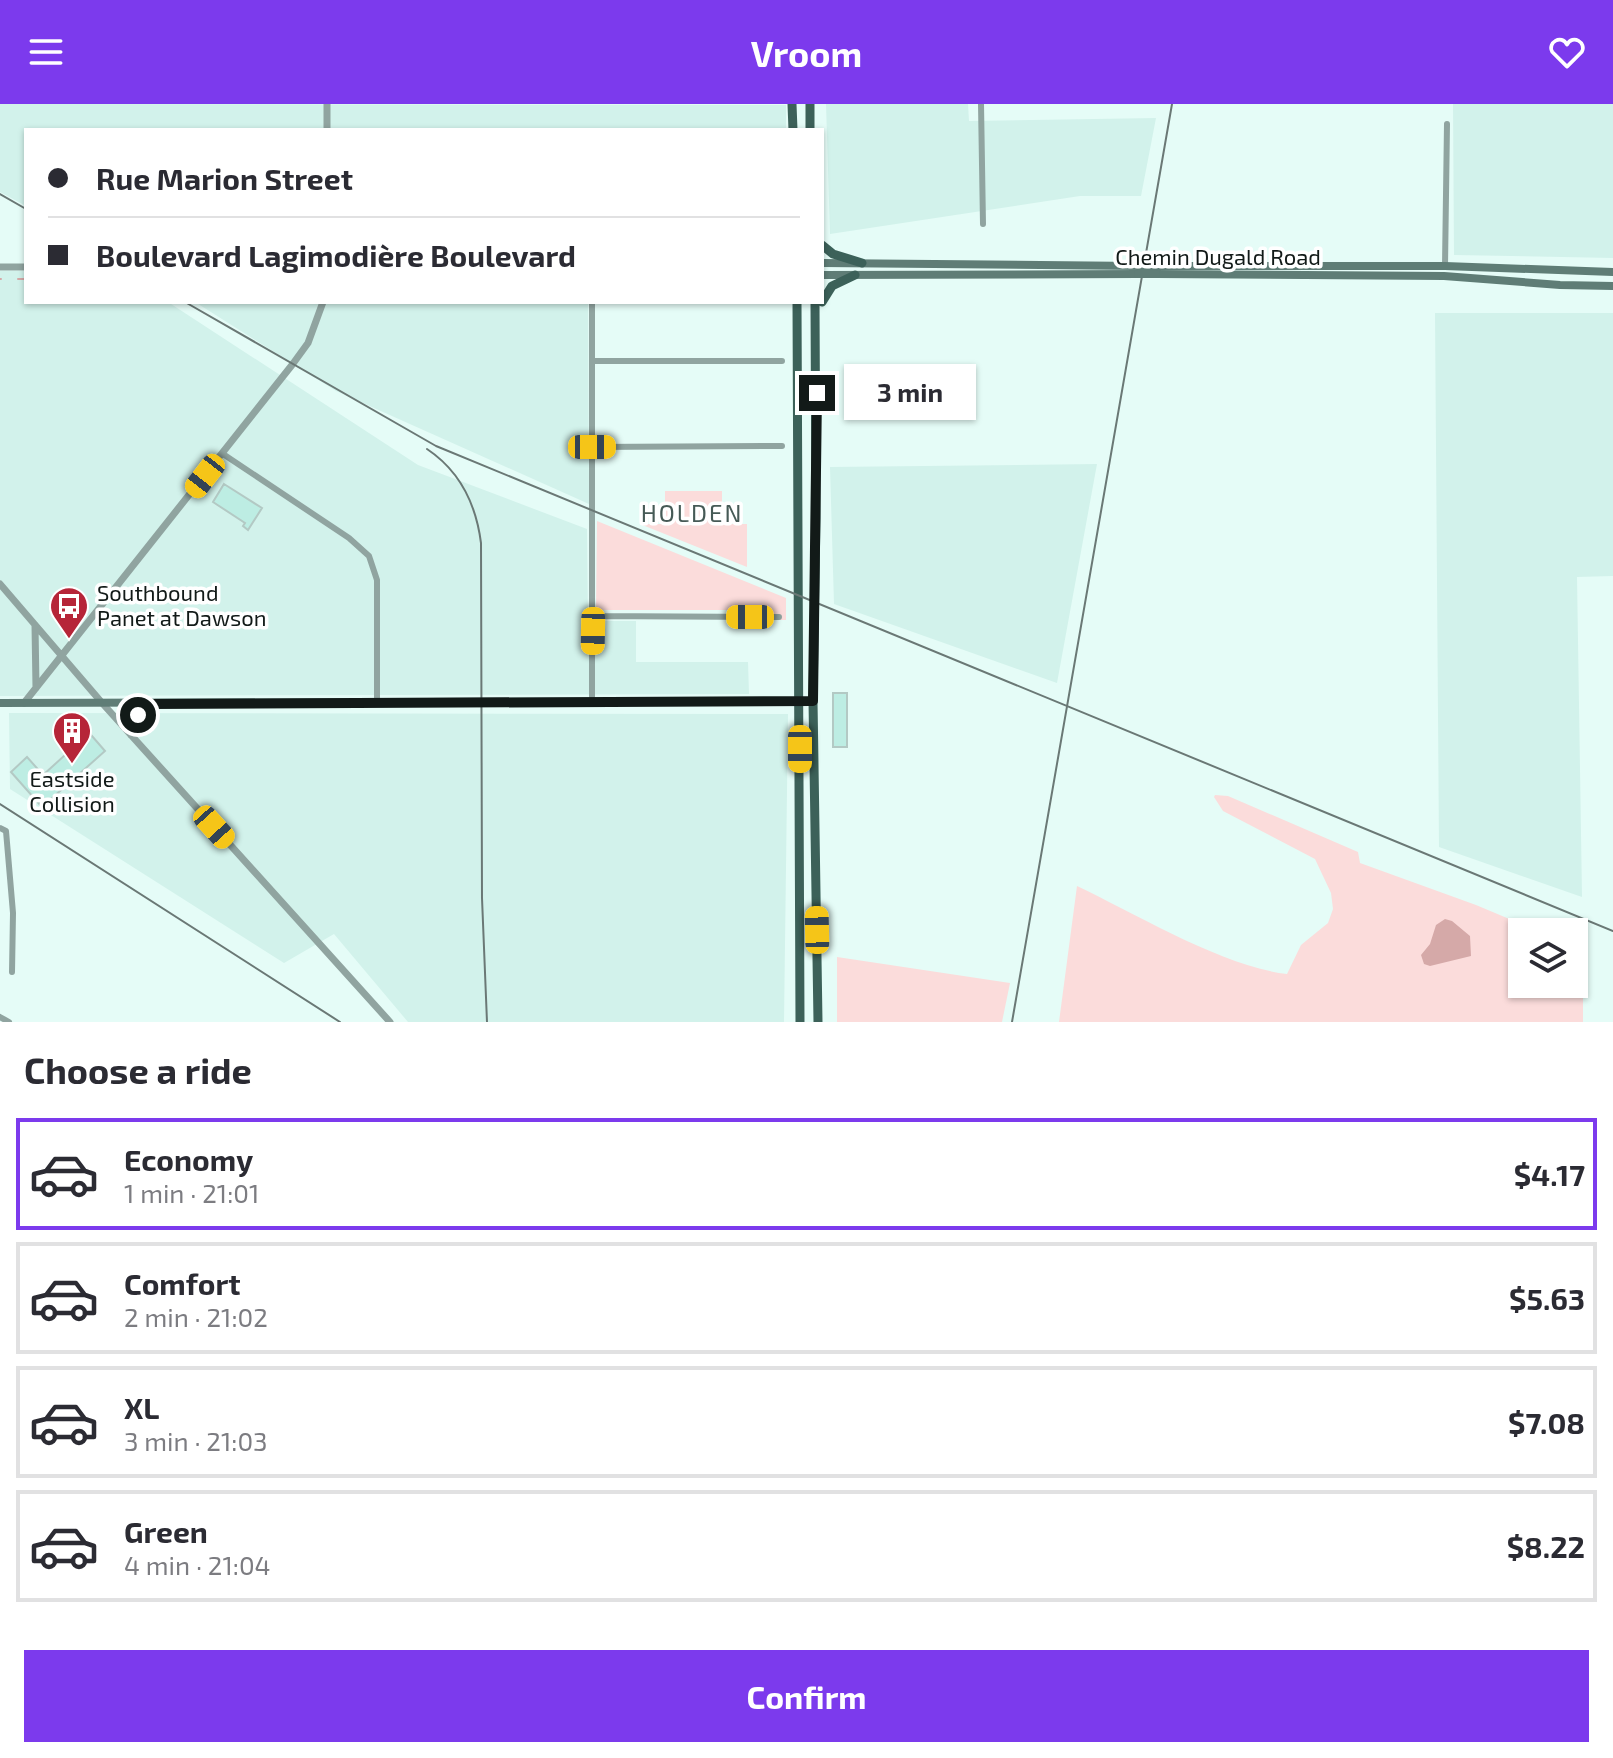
<!DOCTYPE html>
<html lang="en">
<head>
<meta charset="utf-8">
<style>
	body { margin:0; font-family:"Exo 2",sans-serif; background:#f2f2f3; color:#2b2b33; height:100vh; display:flex; flex-direction:column; font-size:30px; white-space:nowrap }
	* { box-sizing:border-box; margin:0 }
	p { font-size:26px; color:#7c7c81 }
	.icon { flex:none; width:44px; height:44px; fill:none; stroke:currentColor; stroke-width:2; stroke-linecap:round; stroke-linejoin:round }
	.map { position:relative; height:918px; overflow:hidden }
	.drawer { display:flex; flex-direction:column; background:#fff; flex:1 }
	.drawer>* { flex:none }
	.hud { position:absolute; left:24px; top:24px; width:800px; height:176px; border-radius:0px; box-shadow:0 2px 6px #0004; display:grid; align-content:center; height:176px; padding:0 24px; background:#fff }
	.tools { position:absolute; left:1508px; top:814px; display:grid; gap:16px }
	.tools a { display:grid; place-items:center; width:80px; height:80px; border-radius:0px; background:#fff; box-shadow:0 2px 6px #0004; font-size:40px }
	.end { position:absolute; width:36px; height:36px; margin:-18px; border:10px solid #121a18; background:#fff; box-shadow:0 0 0 4px #fff }
	.from { border-radius:50% }
	.bubble { position:absolute; height:56px; border-radius:0px; background:#fff; box-shadow:0 2px 6px #0004; font-size:26px; font-weight:700; line-height:56px; text-align:center }
	.car { position:absolute; width:24px; height:48px; margin:-24px -12px; border-radius:10px; box-shadow:0 0 6px 2px #0007; background:linear-gradient(#f5c518 24%,#345 0 40%,#f5c518 0 76%,#345 0 86%,#f5c518 0) }
	.hud b { display:flex; align-items:center; gap:28px; height:76px; font-size:30px }
	.hud b+b { border-top:2px solid #e1e1e2 }
	.hud i { width:20px; height:20px; background:#2b2b33 }
	ul { padding:0; list-style:none }
	li { display:flex; align-items:center; gap:24px; height:112px; margin:0 16px 12px; padding:0 8px; border:4px solid #e1e1e2; border-radius:0px }
	li div { flex:1 }
	li b { display:block; font-size:30px }
	li em { font-style:normal; font-weight:700 }
	li.active { border-color:#7c3aed }
	li>.icon { width:72px; height:72px; stroke-width:1.5 }
	h2 { padding:0 24px; font-size:36px; line-height:96px }
	.button { display:flex; gap:16px; margin-top:auto; padding:16px 24px }
	.button a { flex:1; height:92px; border-radius:0px; background:#7c3aed; color:#fff; font-size:32px; font-weight:700; line-height:92px; text-align:center }
	header { display:flex; justify-content:space-between; align-items:center; height:104px; padding:0 24px; background:#7c3aed; color:#fff; font-size:36px; font-weight:700 }
	.map>svg:first-child { display:block }
	.built { fill:#d2f2eb }
	.green { fill:#fbdcdb }
	.water { fill:#d5a9a8 }
	.lines { fill:none; stroke-linecap:round; stroke-linejoin:round }
	.stream { stroke:#d5a9a8; stroke-width:2 }
	.building { fill:#bdede3; stroke:#b3c9c4; stroke-width:2 }
	.minor { stroke:#90a4a0; stroke-width:6 }
	.tertiary { stroke:#90a4a0; stroke-width:7 }
	.secondary { stroke:#5f7d76; stroke-width:8 }
	.primary { stroke:#3c6159; stroke-width:9 }
	.rail { stroke:#6a7875; stroke-width:2 }
	.secondary-bridge { stroke:#5f7d76; stroke-width:8 }
	.route { stroke:#121a18; stroke-width:10 }
	.labels { text-anchor:middle; stroke-width:7; stroke-linejoin:round; paint-order:stroke }
	.street-label { font-size:22px; fill:#121a18; stroke:#fff }
	.poi-label { font-size:22px; fill:#121a18; stroke:#fff; text-anchor:start }
	.neighbourhood-label { font-size:24px; letter-spacing:2px; fill:#465a56; stroke:#fff }
</style>
</head>
<body>
<header><svg class="icon" aria-label="menu" viewBox="0 0 24 24"><path d="M4 6h16M4 12h16M4 18h16"/></svg>Vroom<svg class="icon" aria-label="heart" viewBox="0 0 24 24"><path d="M12 20l-8-8c-3-5 5-10 8-4 3-6 11-1 8 4z"/></svg></header>
<div class="map">
<svg width="1613" height="918" viewBox="0 0 1613 918">
	<rect width="100%" height="100%" fill="#e5fcf7"/>
	<path class="built" d="M 0,0 L 786,1 L 786,26 L 26,26 L 26,102 L 0,88 Z
		M 826,0 L 968,0 L 969,17 L 1156,14 L 1141,92 L 1080,92 L 830,130 Z
		M 1453,0 L 1613,0 L 1613,154 L 1454,151 Z
		M 0,167 L 26,167 L 26,198 L 168,198 L 418,361 L 587,425 L 588,517 L 636,517 L 636,558 L 748,558 L 749,590 L 0,592 Z
		M 195,198 L 588,198 L 589,400 L 336,287 Z
		M 1435,209 L 1613,209 L 1613,472 L 1577,473 L 1582,793 L 1439,743 Z
		M 1097,360 L 1057,579 L 834,500 L 830,363 Z
		M 9,609 L 788,610 L 784,918 L 408,918 L 334,830 L 284,859 L 10,685 Z"/>
	<path class="green" d="M 665,387 L 722,387 L 722,420 L 747,420 L 747,463 L 640,420 L 665,420 Z
		M 597,417 L 786,494 L 786,516 L 752,516 L 751,506 L 596,506 Z
		M 1215,691 L 1228,692 L 1358,748 L 1360,759 L 1476,801 L 1540,828 L 1522,828 L 1522,880 L 1574,880 L 1574,843 L 1583,847 L 1583,918 L 1059,918 L 1077,782 C 1136,810 1224,863 1287,870 L 1301,841 L 1328,819 L 1333,805 L 1331,789 L 1315,755 L 1223,707 L 1214,693 Z
		M 837,853 L 1010,879 L 1002,918 L 837,918 Z"/>
	<path class="water" d="M 1445,815 L 1452,817 L 1470,832 L 1471,852 L 1430,862 L 1424,860 L 1421,851 L 1430,840 L 1436,821 Z"/>
	<g class="lines">
		<path class="stream" d="M 0,175 L 1,175
			M 18,175 L 26,175"/>
	</g>
	<path class="building" d="M 224,380 L 262,404 L 248,426 L 243,422 L 245,419 L 213,398 Z
		M 833,589 L 847,589 L 847,643 L 833,643 Z
		M 85,624 L 105,647 L 42,703 L 11,668 L 27,653 L 43,671 L 75,642 L 70,637 Z"/>
	<g class="lines">
		<path class="minor" d="M 981,0 L 983,120
			M 1445,162 L 1447,20
			M 592,198 L 592,598
			M 592,257 L 782,257
			M 592,343 L 782,342
			M 223,350 L 349,434 L 369,452 L 377,476 L 377,599
			M 593,512 L 779,513
			M 0,724 L 6,727 L 13,809 L 12,868
			M 0,913 L 9,918"/>
		<path class="tertiary" d="M 327,0 L 327,26
			M 0,163 L 26,163
			M 0,480 L 103,600 L 390,918
			M 35,521 L 36,584
			M 24,599 L 292,261 L 308,239 L 323,198
			M 131,631 L 135,614 L 149,600"/>
		<path class="secondary" d="M 822,159 L 1140,162
			M 1157,162 L 1445,162 L 1613,168
			M 1156,170 L 1444,172 L 1560,181 L 1613,182
			M 822,171 L 1138,170
			M 0,599 L 813,597"/>
		<path class="primary" d="M 792,0 L 793,26
			M 810,0 L 810,26
			M 822,141 L 833,150 L 862,159
			M 797,198 L 800,918
			M 815,198 L 816,414 L 813,597 L 818,918
			M 822,198 L 832,182 L 855,171"/>
		<path class="rail" d="M 0,90 L 26,105
			M 185,198 L 436,342 L 1613,827
			M 427,345 C 460,367 476,400 481,439 L 482,794 L 487,918
			M 0,700 L 340,918
			M 1012,918 L 1172,0"/>
		<path class="secondary-bridge" d="M 1140,162 L 1157,162
			M 1138,170 L 1156,170"/>
	</g>
	<g class="lines">
		<path class="route" d="M 138,611 L 149,600 L 813,597 L 817,289"/>
	</g>
	<defs>
		<symbol id="bus-pin" viewBox="-11 -11 22 30"><path d="M0 17L-7.5 6A9.5 9.5 0 1 1 7.5 6Z" fill="#b62538" stroke="#fff"/><path d="M-5-6H5V4H4V6H2V4H-2V6H-4V4H-5ZM-3.5-4V0h7V-4ZM-3.5 1.2v1.5H-2V1.2ZM2 1.2v1.5H3.5V1.2Z" fill="#fff"/></symbol>
		<symbol id="building-pin" viewBox="-11 -11 22 30"><path d="M0 17L-7.5 6A9.5 9.5 0 1 1 7.5 6Z" fill="#b62538" stroke="#fff"/><path d="M-4-6H4V6H1V3H-1V6H-4ZM-2.5-4.3h1.7v1.8h-1.7ZM.8-4.3h1.7v1.8H.8ZM-2.5-1h1.7V.8h-1.7ZM.8-1h1.7V.8H.8Z" fill="#fff"/></symbol>
	</defs>
	<g fill-rule="evenodd">
		<use href="#bus-pin" x="47" y="480" width="44" height="60"/>
		<use href="#building-pin" x="50" y="605" width="44" height="60"/>
	</g>
	<g class="labels">
		<g class="street-label">
			<text x="1218" y="161">Chemin Dugald Road</text>
		</g>
		<g class="poi-label">
			<text x="97" y="497">Southbound<tspan x="97" dy="25">Panet at Dawson</tspan></text>
			<text x="72" y="683" text-anchor="middle">Eastside<tspan x="72" dy="25">Collision</tspan></text>
		</g>
		<g class="neighbourhood-label">
			<text x="692" y="418">HOLDEN</text>
		</g>
	</g>
</svg>
<div class="tools">
<a><svg class="icon" aria-label="layers" viewBox="0 0 24 24"><path d="M12 4l9 5-9 5-9-5zM3 14l9 5 9-5"/></svg></a>
</div>
<i class="end from" style="left:138px;top:611px"></i>
<i class="end" style="left:817px;top:289px"></i>
<div class="bubble" style="left:844px;top:260px;width:132px">3 min</div>
<i class="car" style="left:592px;top:343px;rotate:90deg"></i>
<i class="car" style="left:205px;top:372px;rotate:218deg"></i>
<i class="car" style="left:750px;top:513px;rotate:270deg"></i>
<i class="car" style="left:593px;top:527px;rotate:181deg"></i>
<i class="car" style="left:800px;top:645px;rotate:180deg"></i>
<i class="car" style="left:214px;top:723px;rotate:138deg"></i>
<i class="car" style="left:817px;top:826px;rotate:359deg"></i>
<div class="hud">
<b><i class="from"></i>Rue Marion Street</b>
<b><i></i>Boulevard Lagimodière Boulevard</b>
</div>
</div>
<section class="drawer">
<h2>Choose a ride</h2>
<ul>
<li class="active"><svg class="icon" aria-label="car" viewBox="0 0 24 24"><path d="M5 17H2v-5l4-1 3-4h7l3 4 3 1v5h-3M9 17h6M6 11h13"/><circle cx="7" cy="17" r="2"/><circle cx="17" cy="17" r="2"/></svg><div><b>Economy</b><p>1 min · 21:01</p></div><em>$4.17</em></li>
<li><svg class="icon" aria-label="car" viewBox="0 0 24 24"><path d="M5 17H2v-5l4-1 3-4h7l3 4 3 1v5h-3M9 17h6M6 11h13"/><circle cx="7" cy="17" r="2"/><circle cx="17" cy="17" r="2"/></svg><div><b>Comfort</b><p>2 min · 21:02</p></div><em>$5.63</em></li>
<li><svg class="icon" aria-label="car" viewBox="0 0 24 24"><path d="M5 17H2v-5l4-1 3-4h7l3 4 3 1v5h-3M9 17h6M6 11h13"/><circle cx="7" cy="17" r="2"/><circle cx="17" cy="17" r="2"/></svg><div><b>XL</b><p>3 min · 21:03</p></div><em>$7.08</em></li>
<li><svg class="icon" aria-label="car" viewBox="0 0 24 24"><path d="M5 17H2v-5l4-1 3-4h7l3 4 3 1v5h-3M9 17h6M6 11h13"/><circle cx="7" cy="17" r="2"/><circle cx="17" cy="17" r="2"/></svg><div><b>Green</b><p>4 min · 21:04</p></div><em>$8.22</em></li>
</ul>
<div class="button"><a>Confirm</a></div>
</section>
</body>
</html>
